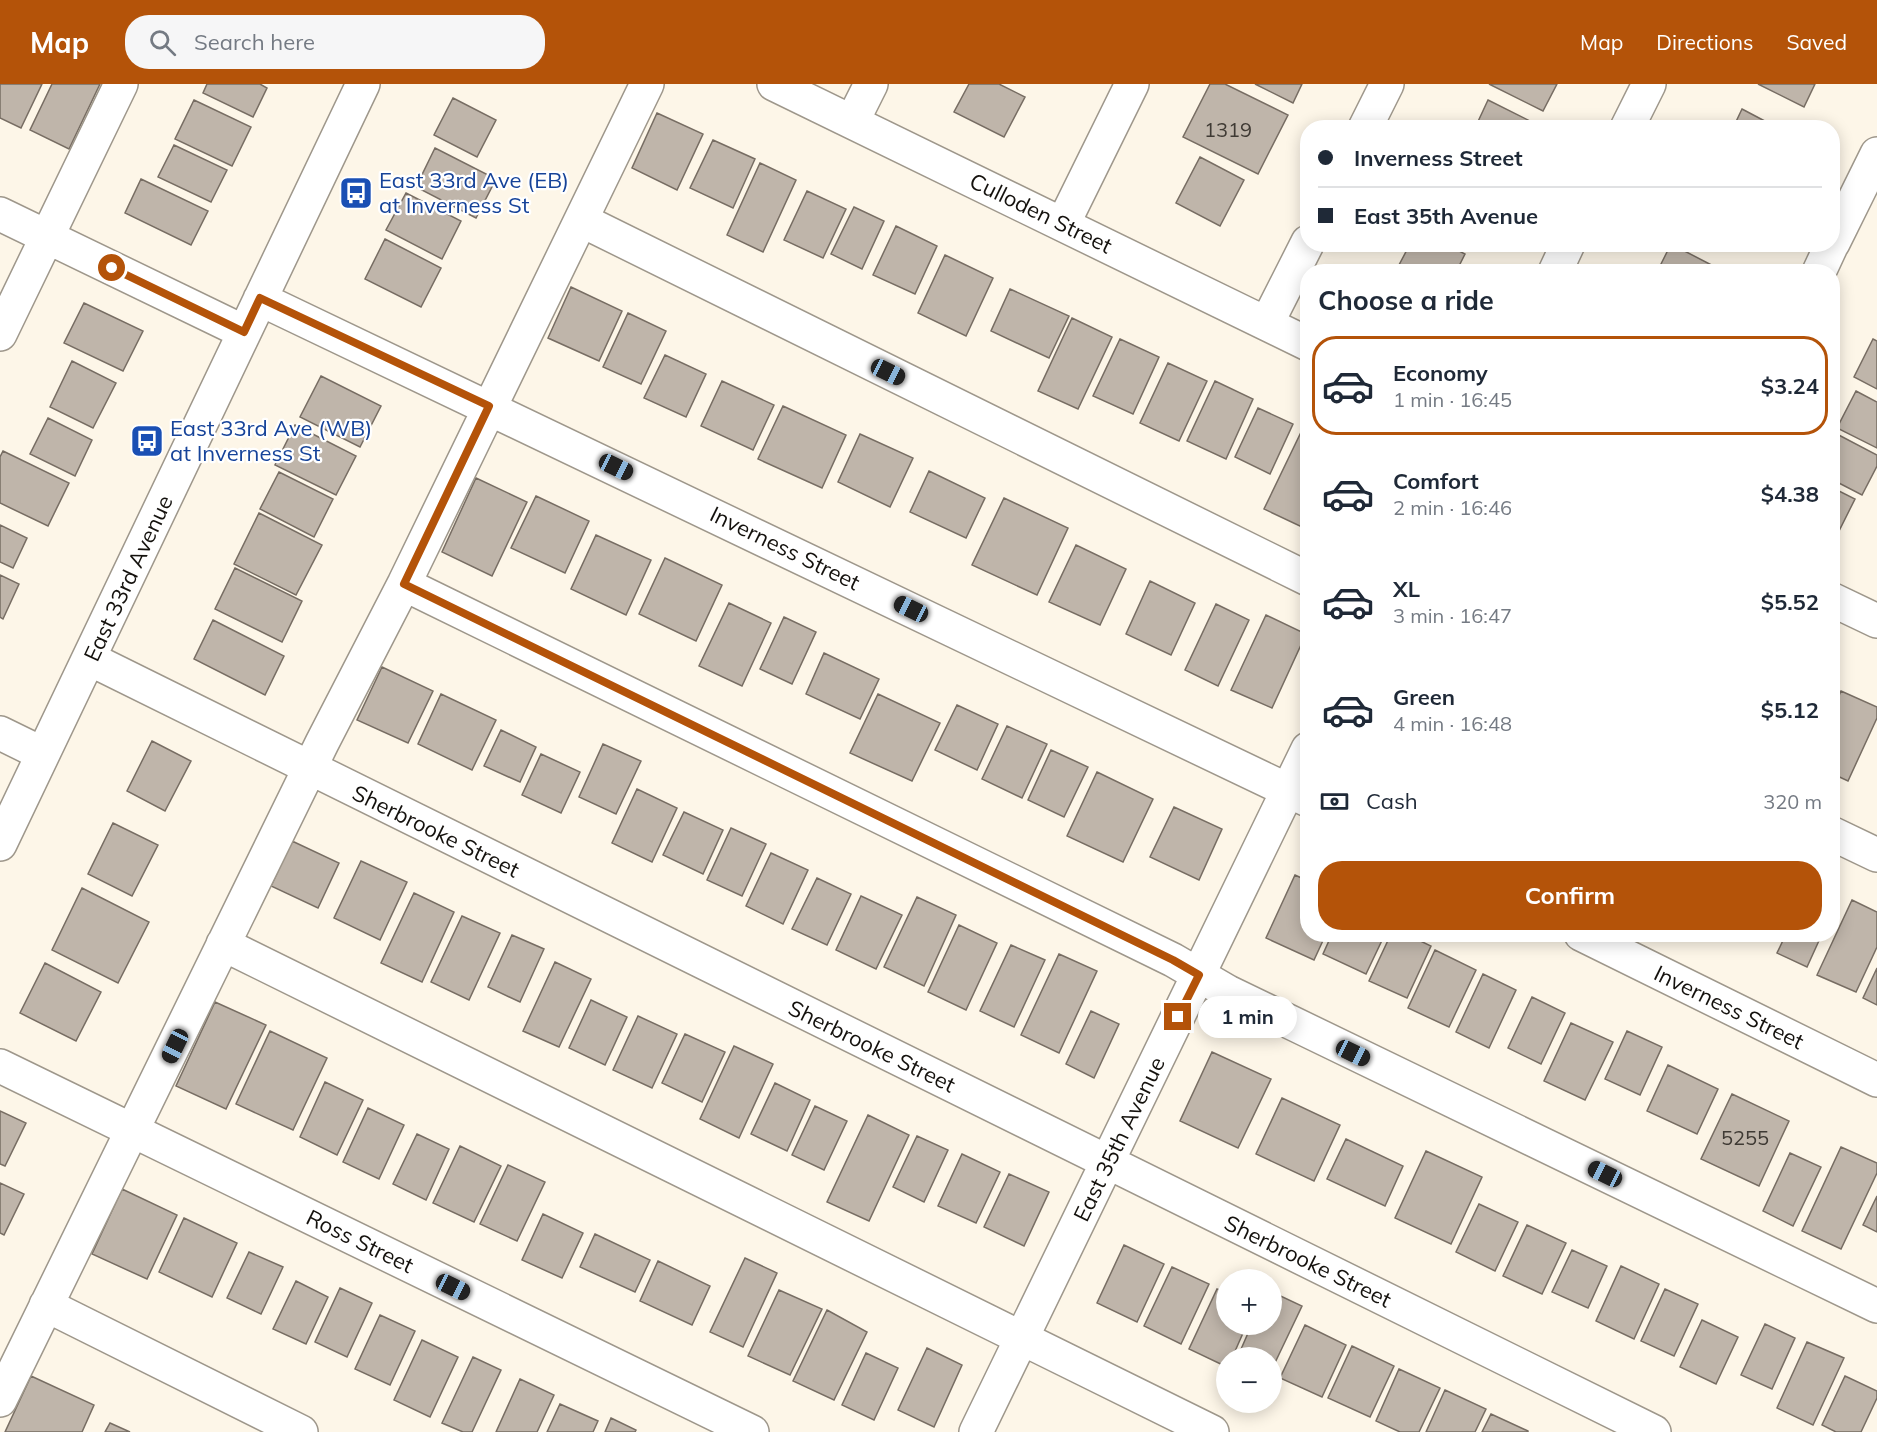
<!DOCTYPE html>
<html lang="en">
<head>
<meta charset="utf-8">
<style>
	body { margin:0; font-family:Mulish,sans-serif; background:#f6f6f7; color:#1f2937; height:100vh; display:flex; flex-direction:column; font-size:22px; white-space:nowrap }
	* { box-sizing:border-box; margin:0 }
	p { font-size:20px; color:#747a83 }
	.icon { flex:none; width:33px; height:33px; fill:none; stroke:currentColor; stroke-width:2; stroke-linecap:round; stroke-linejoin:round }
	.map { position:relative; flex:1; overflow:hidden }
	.drawer { position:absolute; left:1300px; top:180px; width:540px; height:678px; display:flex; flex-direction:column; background:#fff; border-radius:24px; box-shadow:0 3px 15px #0003 }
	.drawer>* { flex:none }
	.hud { position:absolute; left:1300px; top:36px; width:540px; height:132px; border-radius:24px; box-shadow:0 3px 15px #0003; display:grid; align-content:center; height:132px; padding:0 18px; background:#fff }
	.tools { position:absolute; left:1216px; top:1185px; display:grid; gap:12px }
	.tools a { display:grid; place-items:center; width:66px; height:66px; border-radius:50%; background:#fff; box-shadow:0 3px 15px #0003; font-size:30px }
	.end { position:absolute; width:27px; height:27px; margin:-14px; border:8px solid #b45309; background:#fff; box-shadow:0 0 0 3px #fff }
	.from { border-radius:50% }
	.bubble { position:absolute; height:42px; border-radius:21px; background:#fff; box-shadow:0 3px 15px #0003; font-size:20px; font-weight:700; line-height:42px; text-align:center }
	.car { position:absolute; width:18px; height:36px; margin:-18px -9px; border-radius:8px; box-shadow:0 0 4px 2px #0007; background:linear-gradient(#222 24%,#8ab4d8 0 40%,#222 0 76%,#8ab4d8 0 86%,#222 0) }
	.hud b { display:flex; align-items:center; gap:21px; height:57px; font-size:22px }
	.hud b+b { border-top:2px solid #e0e1e3 }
	.hud i { width:15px; height:15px; background:#1f2937 }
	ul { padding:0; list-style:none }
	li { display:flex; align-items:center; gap:18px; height:99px; margin:0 12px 9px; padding:0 6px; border:3px solid transparent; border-radius:24px }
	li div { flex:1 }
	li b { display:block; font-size:22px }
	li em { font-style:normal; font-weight:700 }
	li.active { border-color:#b45309 }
	li>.icon { width:54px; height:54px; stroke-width:1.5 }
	h2 { padding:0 18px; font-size:27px; line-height:72px }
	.pay { display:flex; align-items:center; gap:15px; height:66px; padding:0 18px; font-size:22px }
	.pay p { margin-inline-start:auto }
	.button { display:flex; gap:12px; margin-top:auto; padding:12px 18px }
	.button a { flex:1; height:69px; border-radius:24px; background:#b45309; color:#fff; font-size:24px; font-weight:700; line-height:69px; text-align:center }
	header { display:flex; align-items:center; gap:36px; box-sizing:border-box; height:84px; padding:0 30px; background:#b45309; color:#fff }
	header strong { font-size:28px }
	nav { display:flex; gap:33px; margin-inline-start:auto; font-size:21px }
	.search { width:420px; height:54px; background:#f6f6f7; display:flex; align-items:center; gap:15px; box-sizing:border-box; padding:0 21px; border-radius:24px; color:#747a83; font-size:22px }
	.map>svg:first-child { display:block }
	.building { fill:#bfb5aa; stroke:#776d63; stroke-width:1.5 }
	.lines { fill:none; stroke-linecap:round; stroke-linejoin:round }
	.minor-casing { stroke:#9e978b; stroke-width:36 }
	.minor { stroke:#fff; stroke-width:33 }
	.route { stroke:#b45309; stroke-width:8 }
	.labels { text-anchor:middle; stroke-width:4.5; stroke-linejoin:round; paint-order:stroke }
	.number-label { font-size:20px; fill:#3f3a34 }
	.transit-label { font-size:22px; fill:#164399; stroke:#fff; text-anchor:start }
	.street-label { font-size:22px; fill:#14110d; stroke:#fff }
</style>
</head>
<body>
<header>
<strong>Map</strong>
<div class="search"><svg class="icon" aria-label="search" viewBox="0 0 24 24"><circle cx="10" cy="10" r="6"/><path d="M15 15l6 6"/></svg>Search here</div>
<nav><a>Map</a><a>Directions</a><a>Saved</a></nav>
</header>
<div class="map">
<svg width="1877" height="1348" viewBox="0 0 1877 1348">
	<rect width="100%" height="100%" fill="#fdf6e8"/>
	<path class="building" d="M 0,0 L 42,0 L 21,44 L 0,34 Z
		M 52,0 L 100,0 L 69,65 L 30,46 Z
		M 207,0 L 260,0 L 267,4 L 253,33 L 203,9 Z
		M 969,0 L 999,0 L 1025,13 L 1004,53 L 954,28 Z
		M 1210,0 L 1225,0 L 1288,31 L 1258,90 L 1183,53 Z
		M 1255,0 L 1302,0 L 1293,19 Z
		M 1489,0 L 1557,0 L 1543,27 Z
		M 1758,0 L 1815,0 L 1804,23 Z
		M 453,14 L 496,36 L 477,73 L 434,51 Z
		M 194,16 L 251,43 L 232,82 L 175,55 Z
		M 1488,16 L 1536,40 L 1534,44 L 1475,44 Z
		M 1742,25 L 1778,44 L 1733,44 Z
		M 657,29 L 703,50 L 677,106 L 632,84 Z
		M 713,56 L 755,75 L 733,124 L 690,104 Z
		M 174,61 L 227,86 L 211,118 L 158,93 Z
		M 435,64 L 496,95 L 476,134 L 416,103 Z
		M 1200,73 L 1244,96 L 1220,142 L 1176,119 Z
		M 760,79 L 796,96 L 763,168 L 727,151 Z
		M 141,95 L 208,127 L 191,161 L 125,129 Z
		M 807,107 L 846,125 L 823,174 L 784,156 Z
		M 406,109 L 461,137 L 442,175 L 386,146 Z
		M 854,123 L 884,137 L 862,185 L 831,170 Z
		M 896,142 L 937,162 L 915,210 L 873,191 Z
		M 385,155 L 441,184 L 421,223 L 365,195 Z
		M 1410,160 L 1446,160 L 1465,170 L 1456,188 L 1413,188 L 1399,181 Z
		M 1671,160 L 1725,188 L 1657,188 Z
		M 945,171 L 993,194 L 966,252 L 918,229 Z
		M 571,203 L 622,227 L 599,277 L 548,254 Z
		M 1010,205 L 1069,232 L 1049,274 L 991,247 Z
		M 84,219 L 143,247 L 123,287 L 64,259 Z
		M 628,229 L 666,247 L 641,300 L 603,283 Z
		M 1072,234 L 1112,253 L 1078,325 L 1038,307 Z
		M 1120,255 L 1159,273 L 1133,330 L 1093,312 Z
		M 1873,255 L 1877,257 L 1877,305 L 1854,293 Z
		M 665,271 L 706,290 L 686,333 L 644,314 Z
		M 72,277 L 116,299 L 93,344 L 50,323 Z
		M 1168,279 L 1207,297 L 1179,357 L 1140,339 Z
		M 321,292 L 381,322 L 360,363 L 300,333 Z
		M 722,297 L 774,321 L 753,366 L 701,342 Z
		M 1215,297 L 1253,315 L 1226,375 L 1187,357 Z
		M 1856,307 L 1877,318 L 1877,364 L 1837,344 Z
		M 783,322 L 846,351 L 822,404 L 758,375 Z
		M 1258,324 L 1293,340 L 1270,390 L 1235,373 Z
		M 48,334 L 92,356 L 75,392 L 30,370 Z
		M 295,341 L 356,372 L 336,411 L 275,381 Z
		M 1304,342 L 1308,344 L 1308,429 L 1302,443 L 1264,425 Z
		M 1833,348 L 1877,371 L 1877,382 L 1862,411 L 1833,396 Z
		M 860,350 L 913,374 L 890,423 L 838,398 Z
		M 3,367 L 69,399 L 48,442 L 0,419 L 0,373 Z
		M 929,387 L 985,414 L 966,454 L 910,428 Z
		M 279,388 L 333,415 L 314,453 L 260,425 Z
		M 476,394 L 527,418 L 492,492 L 442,468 Z
		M 1833,404 L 1855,415 L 1835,455 L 1833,455 Z
		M 536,412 L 589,437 L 565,489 L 511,464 Z
		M 1004,414 L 1068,444 L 1037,511 L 972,481 Z
		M 259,429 L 322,461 L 296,511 L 234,480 Z
		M 0,441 L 27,454 L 13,484 L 0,478 Z
		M 596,451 L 651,476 L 626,531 L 571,505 Z
		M 1076,461 L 1126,485 L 1100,541 L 1049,518 Z
		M 665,474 L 722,501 L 696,557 L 639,530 Z
		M 235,484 L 302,517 L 282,558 L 215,525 Z
		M 0,491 L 19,500 L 3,535 L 0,533 Z
		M 1150,497 L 1195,519 L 1171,571 L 1126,550 Z
		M 729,519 L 771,539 L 742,602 L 699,582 Z
		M 1216,520 L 1249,536 L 1218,602 L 1185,586 Z
		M 1266,531 L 1306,550 L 1272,624 L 1231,606 Z
		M 784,533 L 816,548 L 792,600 L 760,585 Z
		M 213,536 L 284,572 L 265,611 L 194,575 Z
		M 824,569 L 879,595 L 860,635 L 806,610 Z
		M 382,583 L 433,607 L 408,659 L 357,636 Z
		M 1841,607 L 1877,623 L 1877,634 L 1848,697 L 1833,690 L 1833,625 Z
		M 441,610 L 496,636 L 472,686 L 418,660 Z
		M 878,610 L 940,639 L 912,697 L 850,669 Z
		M 957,621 L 998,640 L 977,686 L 935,666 Z
		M 1007,642 L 1047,660 L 1022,714 L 982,695 Z
		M 501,646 L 536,663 L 520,698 L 484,682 Z
		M 152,657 L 191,677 L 165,727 L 127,707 Z
		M 603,660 L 641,677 L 616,730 L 579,713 Z
		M 1051,666 L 1088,683 L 1064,733 L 1028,716 Z
		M 541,670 L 580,688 L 561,729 L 522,711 Z
		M 1097,688 L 1153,715 L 1123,778 L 1067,752 Z
		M 637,705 L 677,724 L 652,778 L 612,759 Z
		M 1174,723 L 1222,745 L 1199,796 L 1150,773 Z
		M 684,728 L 723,746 L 703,790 L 663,771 Z
		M 113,739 L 158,761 L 132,812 L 88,790 Z
		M 731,744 L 766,760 L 742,812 L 707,796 Z
		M 292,757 L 339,779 L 318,824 L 271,802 Z
		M 771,769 L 808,786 L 783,840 L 746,822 Z
		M 361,777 L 407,798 L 380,856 L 334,834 Z
		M 1295,791 L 1308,797 L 1308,850 L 1326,850 L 1314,876 L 1266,854 Z
		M 817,794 L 851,810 L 827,861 L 792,845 Z
		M 82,804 L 149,838 L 118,899 L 52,866 Z
		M 414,809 L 454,828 L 422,898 L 381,879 Z
		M 861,812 L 902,831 L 876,885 L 836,866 Z
		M 917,813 L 956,831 L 924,902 L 884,883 Z
		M 1852,816 L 1877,828 L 1877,863 L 1856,908 L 1817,891 Z
		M 462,832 L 500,849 L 469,916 L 431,898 Z
		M 959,841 L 997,859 L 966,926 L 928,908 Z
		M 1332,850 L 1385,850 L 1366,890 L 1323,870 Z
		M 1391,850 L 1406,850 L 1431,862 L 1407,914 L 1369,897 Z
		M 1786,850 L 1822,850 L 1807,883 L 1777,869 Z
		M 512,851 L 544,865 L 520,918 L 488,903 Z
		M 1011,861 L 1045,876 L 1014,943 L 980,927 Z
		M 1435,866 L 1476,886 L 1449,943 L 1408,924 Z
		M 1059,870 L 1097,887 L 1059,969 L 1021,951 Z
		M 555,878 L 591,895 L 559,963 L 523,947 Z
		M 45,879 L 101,908 L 76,957 L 20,929 Z
		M 1877,884 L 1877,921 L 1863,914 Z
		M 1483,890 L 1516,906 L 1489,964 L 1456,948 Z
		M 1532,913 L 1565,929 L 1541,980 L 1508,964 Z
		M 591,916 L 627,933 L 605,981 L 569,964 Z
		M 215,918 L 266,941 L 226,1025 L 176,1002 Z
		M 1091,927 L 1119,940 L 1094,994 L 1066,980 Z
		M 638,932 L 677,950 L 652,1004 L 613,986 Z
		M 1571,939 L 1613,958 L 1585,1016 L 1544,997 Z
		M 270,947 L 327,974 L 293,1046 L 236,1020 Z
		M 1627,947 L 1662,963 L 1640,1011 L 1605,995 Z
		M 685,950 L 725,968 L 702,1018 L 662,999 Z
		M 734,962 L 773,980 L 739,1054 L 700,1035 Z
		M 1212,968 L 1271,995 L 1238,1064 L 1180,1037 Z
		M 1668,981 L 1718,1005 L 1697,1050 L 1647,1027 Z
		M 325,998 L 363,1016 L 337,1071 L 300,1053 Z
		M 775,999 L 810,1016 L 787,1067 L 751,1050 Z
		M 1732,1010 L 1789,1037 L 1759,1102 L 1701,1075 Z
		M 1282,1014 L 1340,1041 L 1314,1097 L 1256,1070 Z
		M 815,1022 L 847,1037 L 824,1086 L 792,1071 Z
		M 368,1024 L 404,1041 L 379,1095 L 343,1078 Z
		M 0,1027 L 26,1039 L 5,1082 L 0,1080 Z
		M 868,1031 L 909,1051 L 869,1137 L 827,1118 Z
		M 417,1050 L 449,1065 L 426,1116 L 393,1100 Z
		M 917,1052 L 948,1066 L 924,1118 L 893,1103 Z
		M 1346,1055 L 1403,1082 L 1385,1122 L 1327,1095 Z
		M 460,1062 L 501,1082 L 474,1138 L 433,1119 Z
		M 1841,1063 L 1877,1079 L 1877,1089 L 1841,1165 L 1802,1147 Z
		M 1426,1067 L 1482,1093 L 1451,1160 L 1395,1134 Z
		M 1790,1069 L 1821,1083 L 1793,1142 L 1763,1127 Z
		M 962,1070 L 1000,1088 L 976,1139 L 938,1122 Z
		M 508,1081 L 545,1098 L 517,1157 L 480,1140 Z
		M 1009,1090 L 1049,1108 L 1024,1162 L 984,1143 Z
		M 0,1099 L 24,1110 L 4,1151 L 0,1149 Z
		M 122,1105 L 177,1131 L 147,1195 L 92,1170 Z
		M 1877,1112 L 1877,1148 L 1863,1141 Z
		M 1479,1120 L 1518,1138 L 1495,1187 L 1456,1168 Z
		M 543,1130 L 583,1149 L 562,1194 L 522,1176 Z
		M 184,1134 L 237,1159 L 212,1213 L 159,1188 Z
		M 1527,1141 L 1566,1159 L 1542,1210 L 1503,1192 Z
		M 595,1150 L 650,1176 L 635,1208 L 580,1183 Z
		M 1124,1161 L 1164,1180 L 1137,1238 L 1097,1219 Z
		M 1572,1166 L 1607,1182 L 1588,1224 L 1552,1208 Z
		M 249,1168 L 283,1183 L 261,1230 L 227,1214 Z
		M 745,1174 L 777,1189 L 743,1263 L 710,1248 Z
		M 658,1177 L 710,1202 L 692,1241 L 640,1217 Z
		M 1621,1182 L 1659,1200 L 1634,1255 L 1596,1237 Z
		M 1172,1183 L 1209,1200 L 1181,1260 L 1144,1242 Z
		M 296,1197 L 328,1213 L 306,1260 L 273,1245 Z
		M 340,1204 L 372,1219 L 347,1273 L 315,1258 Z
		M 1217,1205 L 1227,1209 L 1227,1240 L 1247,1240 L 1232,1274 L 1227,1274 L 1227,1283 L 1189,1265 Z
		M 1665,1205 L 1698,1220 L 1674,1272 L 1641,1257 Z
		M 779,1206 L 822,1225 L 790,1291 L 748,1272 Z
		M 1272,1208 L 1302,1222 L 1272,1285 L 1272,1274 L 1238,1272 L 1252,1240 L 1272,1240 Z
		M 827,1226 L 867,1248 L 834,1316 L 793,1297 Z
		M 380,1231 L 415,1247 L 390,1301 L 355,1285 Z
		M 1702,1236 L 1738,1253 L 1716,1300 L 1680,1283 Z
		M 1765,1240 L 1795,1254 L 1772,1305 L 1741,1291 Z
		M 1305,1241 L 1346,1261 L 1322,1313 L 1280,1294 Z
		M 422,1256 L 458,1273 L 430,1333 L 394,1316 Z
		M 1807,1258 L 1844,1274 L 1813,1341 L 1777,1324 Z
		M 1352,1262 L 1394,1282 L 1370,1333 L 1328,1314 Z
		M 927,1264 L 962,1281 L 934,1343 L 898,1326 Z
		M 866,1269 L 898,1284 L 874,1336 L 842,1321 Z
		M 473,1273 L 501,1286 L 472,1348 L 463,1348 L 442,1339 Z
		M 1399,1285 L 1440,1304 L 1419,1348 L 1400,1348 L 1376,1337 Z
		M 31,1292 L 94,1321 L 82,1348 L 5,1348 Z
		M 1845,1292 L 1877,1307 L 1877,1314 L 1861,1348 L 1836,1348 L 1822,1341 Z
		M 520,1295 L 554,1311 L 537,1348 L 496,1348 Z
		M 1445,1306 L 1486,1325 L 1475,1348 L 1426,1348 Z
		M 560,1320 L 598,1337 L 593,1348 L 547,1348 Z
		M 1491,1330 L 1528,1347 L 1528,1348 L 1482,1348 Z
		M 611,1334 L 636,1346 L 635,1348 L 605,1348 Z
		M 110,1339 L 130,1348 L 105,1348 Z"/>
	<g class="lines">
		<defs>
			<path id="minor" d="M 774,0 L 1308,260
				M 852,38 L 871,0
				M 1365,44 L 1387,0
				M 1627,44 L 1649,0
				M 0,130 L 244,248
				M 581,136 L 1308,495
				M 1063,140 L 1132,0
				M 1833,159 L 1877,70
				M 1555,188 L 1568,160
				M 1819,188 L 1832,160
				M 260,215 L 1308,716
				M 1267,239 L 1308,158
				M 0,250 L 121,0
				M 404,500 L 1173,876 L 1228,908 L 1877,1222
				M 1833,516 L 1877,537
				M 90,575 L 1654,1348
				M 0,649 L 43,670
				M 1833,750 L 1877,771
				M 0,760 L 363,0
				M 1581,850 L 1877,996
				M 223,860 L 1212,1348
				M 0,982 L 752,1348
				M 46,1221 L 301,1348
				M 0,1316 L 322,659 L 404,500 L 647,0
				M 976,1348 L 1308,665"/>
		</defs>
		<use href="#minor" class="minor-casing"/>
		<use href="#minor" class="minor"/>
	</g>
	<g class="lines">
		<path class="route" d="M 112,184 L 244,248 L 260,214 L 489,322 L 404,500 L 1173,876 L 1199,891 L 1178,933"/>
	</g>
	<defs>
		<symbol id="bus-square" viewBox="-11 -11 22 22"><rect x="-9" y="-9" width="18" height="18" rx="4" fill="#1a4fb4" stroke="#fff"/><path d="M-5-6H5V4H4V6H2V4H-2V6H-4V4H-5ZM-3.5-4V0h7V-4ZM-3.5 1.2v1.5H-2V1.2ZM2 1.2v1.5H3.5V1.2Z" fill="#fff"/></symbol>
	</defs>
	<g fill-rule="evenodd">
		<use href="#bus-square" x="337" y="90" width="38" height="38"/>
		<use href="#bus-square" x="128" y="338" width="38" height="38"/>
	</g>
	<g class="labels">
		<g class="number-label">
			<text x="1228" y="53">1319</text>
			<text x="1745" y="1061">5255</text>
		</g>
		<g class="transit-label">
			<text x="379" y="104">East 33rd Ave (EB)<tspan x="379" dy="25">at Inverness St</tspan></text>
			<text x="170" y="352">East 33rd Ave (WB)<tspan x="170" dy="25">at Inverness St</tspan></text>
		</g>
		<g class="street-label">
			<text transform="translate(1041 129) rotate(26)" y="8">Culloden Street</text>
			<text transform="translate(785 464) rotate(26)" y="8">Inverness Street</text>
			<text transform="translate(128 494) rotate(-65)" y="8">East 33rd Avenue</text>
			<text transform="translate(436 747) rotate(26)" y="8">Sherbrooke Street</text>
			<text transform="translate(1729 923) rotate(26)" y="8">Inverness Street</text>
			<text transform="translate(872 962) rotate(26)" y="8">Sherbrooke Street</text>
			<text transform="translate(1119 1055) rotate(-64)" y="8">East 35th Avenue</text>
			<text transform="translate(360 1157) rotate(26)" y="8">Ross Street</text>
			<text transform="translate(1308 1177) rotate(26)" y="8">Sherbrooke Street</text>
		</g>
	</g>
</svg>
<div class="tools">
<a>+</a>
<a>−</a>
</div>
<i class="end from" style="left:112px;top:184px"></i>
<i class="end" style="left:1178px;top:933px"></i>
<div class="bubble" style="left:1198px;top:912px;width:99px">1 min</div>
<i class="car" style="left:888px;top:288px;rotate:116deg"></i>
<i class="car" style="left:616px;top:383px;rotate:116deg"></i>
<i class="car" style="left:911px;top:525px;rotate:296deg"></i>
<i class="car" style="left:175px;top:962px;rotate:206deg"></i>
<i class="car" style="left:1353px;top:969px;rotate:116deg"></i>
<i class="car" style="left:1605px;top:1090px;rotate:296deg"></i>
<i class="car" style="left:453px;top:1203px;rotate:116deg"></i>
<div class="hud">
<b><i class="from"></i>Inverness Street</b>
<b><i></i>East 35th Avenue</b>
</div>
<section class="drawer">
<h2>Choose a ride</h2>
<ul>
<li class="active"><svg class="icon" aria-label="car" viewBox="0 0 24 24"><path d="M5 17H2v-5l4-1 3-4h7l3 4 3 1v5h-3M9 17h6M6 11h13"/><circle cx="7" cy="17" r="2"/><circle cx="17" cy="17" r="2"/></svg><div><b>Economy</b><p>1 min · 16:45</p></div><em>$3.24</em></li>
<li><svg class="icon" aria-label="car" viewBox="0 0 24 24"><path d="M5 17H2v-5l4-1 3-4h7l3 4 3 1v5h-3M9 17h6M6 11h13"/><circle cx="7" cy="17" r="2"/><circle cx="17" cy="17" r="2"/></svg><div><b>Comfort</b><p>2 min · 16:46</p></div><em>$4.38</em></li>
<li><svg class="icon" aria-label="car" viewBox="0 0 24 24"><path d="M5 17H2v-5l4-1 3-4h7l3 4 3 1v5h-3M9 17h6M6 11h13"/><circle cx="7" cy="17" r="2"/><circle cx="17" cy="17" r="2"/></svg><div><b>XL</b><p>3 min · 16:47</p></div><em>$5.52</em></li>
<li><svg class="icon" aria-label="car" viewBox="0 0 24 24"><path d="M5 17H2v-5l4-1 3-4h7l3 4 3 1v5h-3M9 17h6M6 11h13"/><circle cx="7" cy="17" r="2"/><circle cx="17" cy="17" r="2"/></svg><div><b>Green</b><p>4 min · 16:48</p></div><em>$5.12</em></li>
</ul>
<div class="pay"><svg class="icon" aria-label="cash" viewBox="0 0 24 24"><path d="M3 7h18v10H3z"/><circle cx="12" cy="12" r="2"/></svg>Cash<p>320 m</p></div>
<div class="button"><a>Confirm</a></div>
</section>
</div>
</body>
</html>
